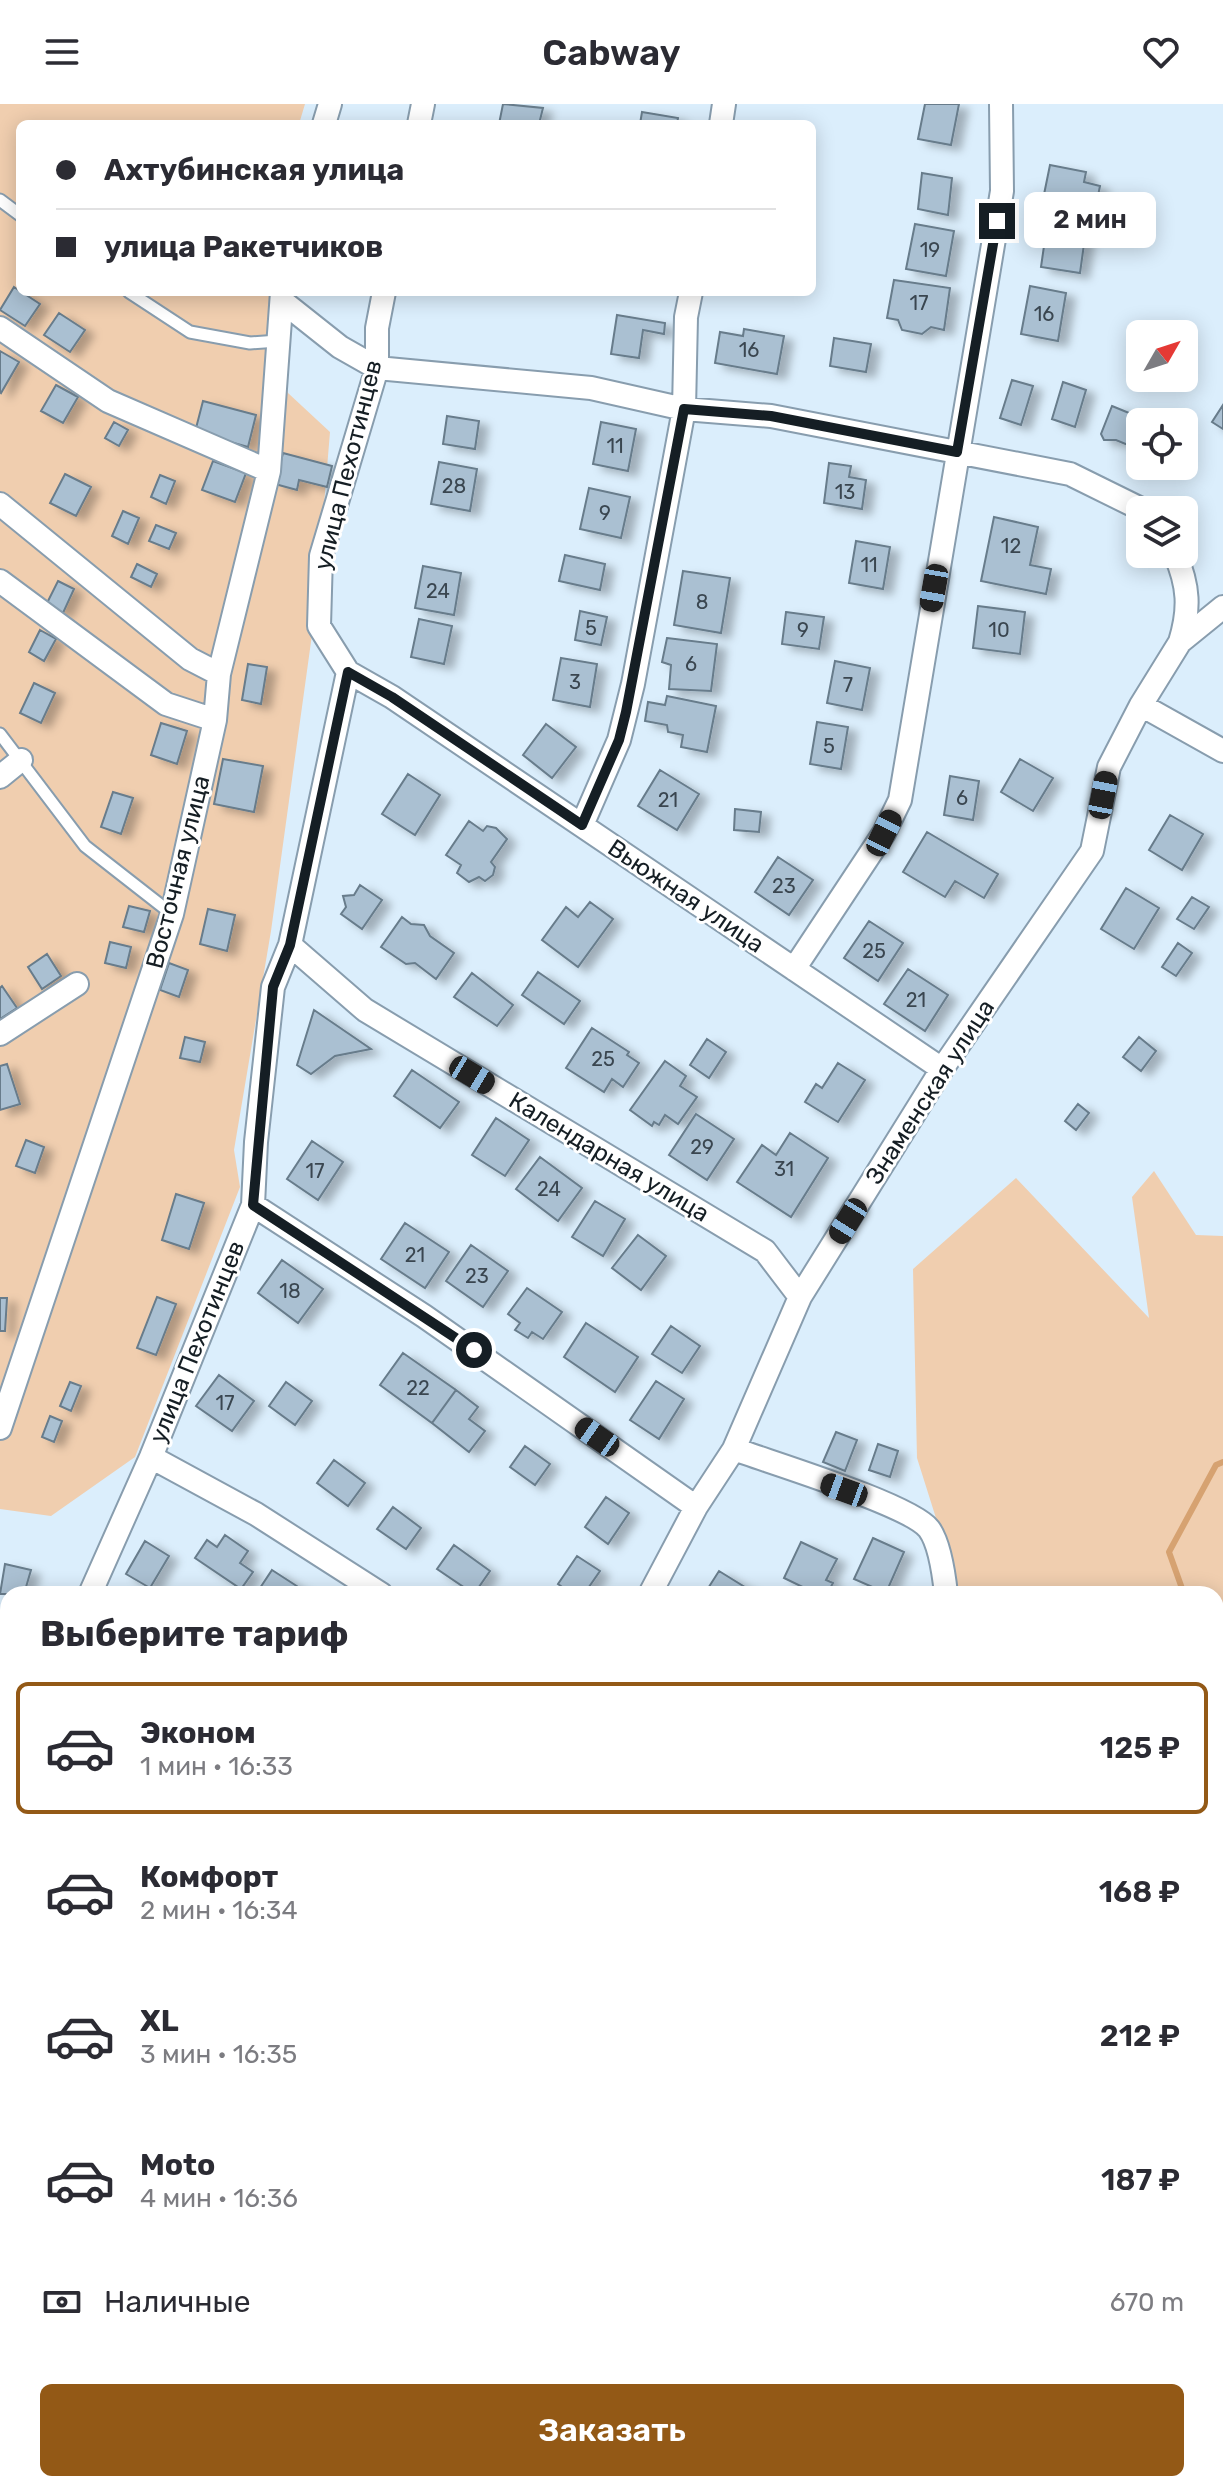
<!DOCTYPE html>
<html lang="ru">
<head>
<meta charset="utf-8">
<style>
	body { margin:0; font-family:Rubik,sans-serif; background:#f7f7f7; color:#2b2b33; height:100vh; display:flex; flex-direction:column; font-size:30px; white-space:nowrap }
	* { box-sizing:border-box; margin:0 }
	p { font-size:26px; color:#7c7c81 }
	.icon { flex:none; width:44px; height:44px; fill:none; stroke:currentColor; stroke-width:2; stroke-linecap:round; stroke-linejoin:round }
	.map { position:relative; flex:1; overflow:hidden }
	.details { position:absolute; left:0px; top:1482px; width:1224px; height:906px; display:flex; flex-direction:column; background:#fff; border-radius:24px 24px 0 0; box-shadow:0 4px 20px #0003 }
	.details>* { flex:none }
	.hud { position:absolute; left:16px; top:16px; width:800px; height:176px; border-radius:12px; box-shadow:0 4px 20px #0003; display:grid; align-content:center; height:176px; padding:0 40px; background:#fff }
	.needle { width:52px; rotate:51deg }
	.buttons { position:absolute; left:1126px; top:216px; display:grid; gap:16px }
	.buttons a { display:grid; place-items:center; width:72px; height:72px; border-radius:12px; background:#fff; box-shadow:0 4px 20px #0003; font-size:40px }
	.end { position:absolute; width:36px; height:36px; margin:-18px; border:10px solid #151e24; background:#fff; box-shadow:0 0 0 4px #fff }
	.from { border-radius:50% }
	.bubble { position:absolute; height:56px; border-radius:12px; background:#fff; box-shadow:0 4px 20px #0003; font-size:26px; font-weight:600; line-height:56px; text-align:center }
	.car { position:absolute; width:24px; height:48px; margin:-24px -12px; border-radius:10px; box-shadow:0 0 6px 2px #0007; background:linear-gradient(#222 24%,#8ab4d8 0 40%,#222 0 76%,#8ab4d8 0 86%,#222 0) }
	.hud b { display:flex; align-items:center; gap:28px; height:76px; font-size:30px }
	.hud b+b { border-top:2px solid #e1e1e2 }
	.hud i { width:20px; height:20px; background:#2b2b33 }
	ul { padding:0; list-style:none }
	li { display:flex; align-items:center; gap:24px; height:132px; margin:0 16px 12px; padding:0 24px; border:4px solid transparent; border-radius:12px }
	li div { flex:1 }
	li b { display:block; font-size:30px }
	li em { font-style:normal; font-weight:600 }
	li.active { border-color:#935916 }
	li>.icon { width:72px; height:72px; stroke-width:1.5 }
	h2 { padding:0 40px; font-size:36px; line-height:96px }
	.pay { display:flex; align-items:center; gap:20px; height:88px; padding:0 40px; font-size:30px }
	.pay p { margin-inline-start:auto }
	.button { display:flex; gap:16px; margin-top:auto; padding:16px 40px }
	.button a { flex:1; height:92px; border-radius:12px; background:#935916; color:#fff; font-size:32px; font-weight:600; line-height:92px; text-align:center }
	header { display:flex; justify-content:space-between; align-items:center; height:104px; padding:0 40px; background:#fff; font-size:36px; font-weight:600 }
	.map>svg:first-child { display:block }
	.green { fill:#f0ceaf }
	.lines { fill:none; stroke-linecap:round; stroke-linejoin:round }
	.stream { stroke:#d6a271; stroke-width:6 }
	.building { fill:#aac0d2; stroke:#677c8b; stroke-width:2; filter:url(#shadow) }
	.service-casing { stroke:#889dae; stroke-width:15 }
	.minor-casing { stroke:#889dae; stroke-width:26 }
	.service { stroke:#fff; stroke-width:11 }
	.minor { stroke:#fff; stroke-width:22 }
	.route { stroke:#151e24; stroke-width:10 }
	.labels { text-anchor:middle; stroke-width:6; stroke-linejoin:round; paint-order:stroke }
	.number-label { font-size:20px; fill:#3a4650 }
	.street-label { font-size:24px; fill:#151e24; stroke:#fff }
</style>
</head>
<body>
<header><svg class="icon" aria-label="menu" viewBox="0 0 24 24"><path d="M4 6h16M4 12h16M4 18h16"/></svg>Cabway<svg class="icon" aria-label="heart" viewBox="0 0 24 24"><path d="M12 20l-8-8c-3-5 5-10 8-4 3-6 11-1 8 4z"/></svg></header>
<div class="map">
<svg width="1223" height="2387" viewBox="0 0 1223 2387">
	<defs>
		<filter id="shadow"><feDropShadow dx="9" dy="5" stdDeviation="4" flood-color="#0004"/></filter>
	</defs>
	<rect width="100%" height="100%" fill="#dbeefc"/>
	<path class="green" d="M 0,0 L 305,0 L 299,20 L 20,20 L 20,188 L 270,188 L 269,227 L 288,289 L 330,328 L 315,509 L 271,827 L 234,1046 L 240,1083 L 135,1353 L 51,1412 L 0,1405 Z
		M 1154,1067 L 1196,1131 L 1223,1132 L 1223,1989 L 1216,1989 L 1216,1490 L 960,1490 L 917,1354 L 913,1165 L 1016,1074 L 1149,1214 L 1132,1093 Z
		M 0,1611 L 8,1619 L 8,2380 L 165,2380 L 154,2387 L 0,2387 Z
		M 1216,2263 L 1223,2263 L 1223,2387 L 1191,2387 L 1190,2380 L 1216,2380 Z
		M 191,2380 L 478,2380 L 474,2387 L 386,2387 L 349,2381 L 344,2387 L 188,2387 Z
		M 901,2380 L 957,2380 L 957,2387 L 899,2387 Z"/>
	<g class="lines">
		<path class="stream" d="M 1184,1490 L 1169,1448 L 1216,1361 L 1223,1358
			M 1216,1584 L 1223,1604
			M 1216,1806 L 1223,1807
			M 264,2380 L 275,2387
			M 211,2387 L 214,2380
			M 323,2387 L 326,2380"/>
	</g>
	<path class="building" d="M 503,0 L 543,4 L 539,20 L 499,20 Z
		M 925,0 L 959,0 L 951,41 L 918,35 Z
		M 642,8 L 678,14 L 677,20 L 640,20 Z
		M 1050,61 L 1086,68 L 1084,78 L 1100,82 L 1092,121 L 1040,110 Z
		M 922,69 L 952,74 L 948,111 L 918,105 Z
		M 915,120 L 954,127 L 946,172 L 906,165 Z
		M 1046,128 L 1085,133 L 1080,169 L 1041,163 Z
		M 894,176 L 950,184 L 944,226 L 931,223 L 922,230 L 902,226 L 898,216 L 887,214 Z
		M 1030,182 L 1066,189 L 1058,237 L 1021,230 Z
		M 14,183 L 40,200 L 25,222 L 0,206 Z
		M 59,209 L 85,226 L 70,248 L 44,231 Z
		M 617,211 L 665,219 L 664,230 L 643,226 L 639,254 L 611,250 Z
		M 744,225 L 784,232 L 777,270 L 715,259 L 720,228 L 743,232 Z
		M 834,234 L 871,240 L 866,268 L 830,262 Z
		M 0,247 L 19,258 L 1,289 L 0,288 Z
		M 1012,276 L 1033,282 L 1021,321 L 1000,314 Z
		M 1063,278 L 1086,286 L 1075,323 L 1052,315 Z
		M 56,281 L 78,293 L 63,319 L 41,307 Z
		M 203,297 L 256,311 L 248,343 L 195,328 Z
		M 1223,301 L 1223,325 L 1212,318 Z
		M 1112,302 L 1151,318 L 1140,318 L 1140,346 L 1116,336 L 1104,336 L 1101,330 Z
		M 447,312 L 479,317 L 475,345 L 443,340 Z
		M 114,318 L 128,326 L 119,342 L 105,334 Z
		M 601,318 L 636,325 L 628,367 L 593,360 Z
		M 283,349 L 332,362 L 327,383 L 299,376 L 297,386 L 275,380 Z
		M 213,357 L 246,369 L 235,398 L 202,386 Z
		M 439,358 L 477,365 L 470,407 L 431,400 Z
		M 829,359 L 851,362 L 849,373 L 866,376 L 862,405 L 824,399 Z
		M 65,370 L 91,383 L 76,412 L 50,399 Z
		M 160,371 L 175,377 L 166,400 L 151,393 Z
		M 589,384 L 630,393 L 621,434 L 580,425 Z
		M 123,407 L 139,414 L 128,440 L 112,432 Z
		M 994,413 L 1038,423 L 1030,461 L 1051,465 L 1046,490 L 981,477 Z
		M 156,421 L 176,429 L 169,445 L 149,437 Z
		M 856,437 L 890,443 L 883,485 L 849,479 Z
		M 565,451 L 605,460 L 600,486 L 559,477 Z
		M 137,460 L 157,470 L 151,483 L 131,473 Z
		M 423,462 L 461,469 L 454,511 L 415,504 Z
		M 683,467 L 730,474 L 721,529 L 674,521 Z
		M 58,477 L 74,485 L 63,509 L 46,501 Z
		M 978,502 L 1025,508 L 1020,550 L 973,544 Z
		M 580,507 L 607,513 L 601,541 L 575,536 Z
		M 786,508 L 824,513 L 819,545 L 782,540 Z
		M 419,515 L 452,522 L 444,560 L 411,553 Z
		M 40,526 L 56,535 L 44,557 L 29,548 Z
		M 667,534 L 717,540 L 711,587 L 669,585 L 671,561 L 662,558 Z
		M 561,554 L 597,560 L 590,603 L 553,596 Z
		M 835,557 L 870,564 L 862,606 L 827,599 Z
		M 248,560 L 267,563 L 261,600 L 242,596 Z
		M 34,579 L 55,589 L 41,619 L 20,609 Z
		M 667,592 L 716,602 L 707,648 L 681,643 L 683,631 L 668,628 L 667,621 L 645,617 L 648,598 L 665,601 Z
		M 817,618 L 848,623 L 841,665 L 810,660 Z
		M 161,619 L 187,627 L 177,660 L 151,651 Z
		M 546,620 L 576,643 L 552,674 L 523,651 Z
		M 223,655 L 263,662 L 254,708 L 214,700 Z
		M 1020,655 L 1053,674 L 1033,707 L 1001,688 Z
		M 660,666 L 699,690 L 677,726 L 638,702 Z
		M 408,670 L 440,691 L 415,731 L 382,710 Z
		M 950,672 L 979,677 L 973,716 L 944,711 Z
		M 113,688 L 133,694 L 121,730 L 101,723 Z
		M 735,705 L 761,708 L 759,728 L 734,726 Z
		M 1170,711 L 1203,730 L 1182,766 L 1149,746 Z
		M 469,717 L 483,727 L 487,722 L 496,724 L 507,735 L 491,758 L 495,763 L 493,771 L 485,777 L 479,773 L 469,778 L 457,769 L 461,761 L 446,751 Z
		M 927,728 L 998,770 L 984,794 L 955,777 L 945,793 L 903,768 Z
		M 778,753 L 813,776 L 789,811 L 755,788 Z
		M 360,781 L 382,796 L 362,825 L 341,810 L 346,803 L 343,792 L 354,791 Z
		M 1126,784 L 1159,804 L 1134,845 L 1101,825 Z
		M 1192,793 L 1209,803 L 1194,825 L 1177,815 Z
		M 590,798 L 613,815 L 578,863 L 542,836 L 566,803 L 578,813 Z
		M 129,802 L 150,807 L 144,828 L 123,823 Z
		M 208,805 L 235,811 L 227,847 L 200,840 Z
		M 402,813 L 411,820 L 424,821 L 430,832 L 454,849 L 436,875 L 415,859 L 406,860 L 381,843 Z
		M 869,817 L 903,839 L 878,877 L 844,854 Z
		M 110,838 L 131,843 L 126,864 L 105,859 Z
		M 1178,839 L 1192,849 L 1176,872 L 1162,863 Z
		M 47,850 L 61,872 L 42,885 L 28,863 Z
		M 169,859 L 188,866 L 179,893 L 160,886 Z
		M 908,865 L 948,891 L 925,927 L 884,900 Z
		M 538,868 L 580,897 L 564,920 L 522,891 Z
		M 472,869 L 513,901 L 497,922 L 454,893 Z
		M 2,882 L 17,904 L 0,915 L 0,884 Z
		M 314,906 L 371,945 L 335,952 L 311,970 L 297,961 Z
		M 592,924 L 629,948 L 627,951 L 639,959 L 623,983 L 612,975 L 604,988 L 566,964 Z
		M 185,933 L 205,938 L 200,958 L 180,954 Z
		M 1139,933 L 1156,947 L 1141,967 L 1123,953 Z
		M 707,935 L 726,948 L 709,974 L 690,961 Z
		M 665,957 L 686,972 L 680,982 L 697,993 L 678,1020 L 665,1011 L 659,1021 L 654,1018 L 652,1022 L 630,1006 Z
		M 838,959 L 865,976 L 838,1018 L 805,998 L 816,980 L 822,984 Z
		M 7,960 L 20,1000 L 0,1006 L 0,962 Z
		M 412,966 L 459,998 L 440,1024 L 394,992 Z
		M 1078,1000 L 1089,1009 L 1076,1026 L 1065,1017 Z
		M 696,1010 L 734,1035 L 707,1076 L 669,1051 Z
		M 496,1014 L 529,1036 L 505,1072 L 472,1051 Z
		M 790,1029 L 828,1054 L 791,1113 L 737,1078 L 762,1041 L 776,1051 Z
		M 26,1036 L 44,1043 L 35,1069 L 16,1062 Z
		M 312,1037 L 343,1058 L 318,1096 L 287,1075 Z
		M 540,1053 L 582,1084 L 558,1117 L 516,1085 Z
		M 176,1090 L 204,1099 L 189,1145 L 162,1136 Z
		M 595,1097 L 625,1115 L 603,1152 L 572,1133 Z
		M 405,1119 L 449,1148 L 425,1184 L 381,1155 Z
		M 638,1131 L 666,1152 L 641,1186 L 612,1164 Z
		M 471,1141 L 508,1167 L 483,1203 L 446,1177 Z
		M 282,1156 L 323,1185 L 298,1219 L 258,1189 Z
		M 527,1184 L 562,1208 L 543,1235 L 532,1228 L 528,1234 L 515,1226 L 520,1219 L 508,1210 Z
		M 157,1193 L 176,1200 L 156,1251 L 137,1244 Z
		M 0,1194 L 7,1194 L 5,1227 L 0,1227 Z
		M 586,1219 L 638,1253 L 615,1288 L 564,1253 Z
		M 671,1222 L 700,1242 L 682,1269 L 652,1250 Z
		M 403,1249 L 456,1286 L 432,1319 L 380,1281 Z
		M 219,1271 L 254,1297 L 232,1327 L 196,1302 Z
		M 656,1277 L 684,1295 L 659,1335 L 630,1316 Z
		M 70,1278 L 81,1282 L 71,1307 L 60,1302 Z
		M 286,1278 L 312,1297 L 295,1321 L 269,1302 Z
		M 456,1286 L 478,1303 L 469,1315 L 485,1327 L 469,1348 L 432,1319 Z
		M 50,1312 L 62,1317 L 54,1338 L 42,1333 Z
		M 836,1328 L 857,1336 L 845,1367 L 823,1358 Z
		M 878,1340 L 898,1347 L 890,1373 L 869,1366 Z
		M 525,1342 L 550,1360 L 535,1381 L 510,1363 Z
		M 334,1356 L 365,1379 L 348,1402 L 317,1379 Z
		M 606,1393 L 629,1409 L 608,1440 L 585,1423 Z
		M 393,1403 L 421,1424 L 406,1445 L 377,1425 Z
		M 225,1431 L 248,1447 L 240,1459 L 253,1468 L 241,1485 L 195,1454 L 207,1436 L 217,1443 Z
		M 873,1434 L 904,1448 L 886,1489 L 854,1475 Z
		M 145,1437 L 169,1452 L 150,1484 L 126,1470 Z
		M 801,1438 L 837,1455 L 826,1476 L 833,1479 L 827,1490 L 817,1490 L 784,1474 Z
		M 454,1441 L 490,1467 L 474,1490 L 437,1465 Z
		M 577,1452 L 600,1467 L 584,1490 L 572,1490 L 558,1480 Z
		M 5,1460 L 31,1466 L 24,1490 L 0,1490 Z
		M 272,1466 L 309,1490 L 256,1490 Z
		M 719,1467 L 756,1490 L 705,1489 Z
		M 1223,2016 L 1223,2043 L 1219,2043 L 1216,2017 Z
		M 1216,2034 L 1220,2056 L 1216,2057 Z
		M 7,2046 L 8,2075 L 0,2076 L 0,2047 Z
		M 1216,2158 L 1223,2158 L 1223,2197 L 1216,2197 Z
		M 1216,2214 L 1219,2214 L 1222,2253 L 1216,2253 Z
		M 507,2380 L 535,2380 L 531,2387 L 503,2387 Z
		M 786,2380 L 836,2380 L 837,2387 L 786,2387 Z
		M 958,2380 L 1184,2380 L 1184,2387 L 958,2387 Z"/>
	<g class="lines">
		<defs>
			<path id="service" d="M 0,96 L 20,111
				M 129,188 L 190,228 L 250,239 L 278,237
				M 0,630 L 85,742 L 172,810
				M 0,2095 L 8,2095
				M 1216,2116 L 1223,2114
				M 0,2214 L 8,2215"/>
			<path id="minor" d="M 324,20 L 330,0
				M 419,20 L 423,0
				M 721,20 L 724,0
				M 282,197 L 340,243 L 377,264 L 591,284 L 684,305 L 771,312 L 1070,370 L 1143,406
				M 0,224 L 108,297 L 269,367
				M 0,400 L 190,555 L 219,570
				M 1175,450 C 1189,482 1190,505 1180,538
				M 0,477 L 166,600 L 215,616
				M 348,568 L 392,593 L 942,965
				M 1141,601 L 1223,647
				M 0,673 L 21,656
				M 582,721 L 619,636 L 633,580 L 684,305 L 686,213 L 691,188
				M 290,841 L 365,906 L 765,1147 L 800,1193
				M 794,865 L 884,729 L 900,696 L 1002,87 L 1001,0
				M 0,930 L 77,880
				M 253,1101 L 424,1212 L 696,1403
				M 0,1324 L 172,810 L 215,616 L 219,570 L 269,367 L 282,188
				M 734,1345 C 769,1358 911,1401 929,1425 C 940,1440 944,1471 946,1490
				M 151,1353 L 256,1410 L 381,1490
				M 90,1490 L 151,1353 L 253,1101 L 256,1038 L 273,883 L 290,841 L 348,568 L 319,522 L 321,452 L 377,264 L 377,224 L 384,188
				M 650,1490 L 696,1403 L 734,1345 L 800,1193 L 942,965 L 1092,747 L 1109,663 L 1141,601 L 1180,538 L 1223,503
				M 0,1599 L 8,1599
				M 0,1752 L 8,1785
				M 886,2380 L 887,2387
				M 142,2387 L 150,2380"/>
		</defs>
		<use href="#service" class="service-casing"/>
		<use href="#minor" class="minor-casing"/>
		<use href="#service" class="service"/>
		<use href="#minor" class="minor"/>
	</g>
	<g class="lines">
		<path class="route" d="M 474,1246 L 253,1101 L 273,883 L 290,841 L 348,568 L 392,593 L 582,721 L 619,636 L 626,608 L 684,305 L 771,312 L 957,348 L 997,117"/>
	</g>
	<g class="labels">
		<g class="number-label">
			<text x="930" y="153">19</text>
			<text x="919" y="206">17</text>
			<text x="1044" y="217">16</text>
			<text x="749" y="253">16</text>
			<text x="615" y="349">11</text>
			<text x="454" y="389">28</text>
			<text x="845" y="395">13</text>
			<text x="605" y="416">9</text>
			<text x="1011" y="449">12</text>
			<text x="869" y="468">11</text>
			<text x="438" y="494">24</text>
			<text x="702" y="505">8</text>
			<text x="591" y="531">5</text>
			<text x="803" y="533">9</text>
			<text x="999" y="533">10</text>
			<text x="691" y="567">6</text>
			<text x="575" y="585">3</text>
			<text x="848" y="588">7</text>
			<text x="829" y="649">5</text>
			<text x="962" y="701">6</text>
			<text x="668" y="703">21</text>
			<text x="784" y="789">23</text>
			<text x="874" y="854">25</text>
			<text x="916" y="903">21</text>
			<text x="603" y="962">25</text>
			<text x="702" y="1050">29</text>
			<text x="784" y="1072">31</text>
			<text x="315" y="1074">17</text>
			<text x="549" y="1092">24</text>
			<text x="415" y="1158">21</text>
			<text x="477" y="1179">23</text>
			<text x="290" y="1194">18</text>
			<text x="418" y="1291">22</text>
			<text x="225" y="1306">17</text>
		</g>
		<g class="street-label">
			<text transform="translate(348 361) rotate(-76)" y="8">улица Пехотинцев</text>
			<text transform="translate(178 768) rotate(-76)" y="8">Восточная улица</text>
			<text transform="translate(686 792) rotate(34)" y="8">Вьюжная улица</text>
			<text transform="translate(930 988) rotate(-57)" y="8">Знаменская улица</text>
			<text transform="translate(609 1053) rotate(31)" y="8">Календарная улица</text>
			<text transform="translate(197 1238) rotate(-68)" y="8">улица Пехотинцев</text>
		</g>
	</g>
</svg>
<div class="buttons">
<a><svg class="needle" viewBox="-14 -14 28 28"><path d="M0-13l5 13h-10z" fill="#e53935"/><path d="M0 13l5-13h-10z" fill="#7c7c81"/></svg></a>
<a><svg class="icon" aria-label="locate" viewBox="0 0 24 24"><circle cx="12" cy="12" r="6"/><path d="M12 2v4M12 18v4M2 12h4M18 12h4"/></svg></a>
<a><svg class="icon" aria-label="layers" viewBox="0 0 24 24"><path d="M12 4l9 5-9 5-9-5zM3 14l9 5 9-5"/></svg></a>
</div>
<i class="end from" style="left:474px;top:1246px"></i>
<i class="end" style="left:997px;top:117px"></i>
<div class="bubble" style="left:1024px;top:88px;width:132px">2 мин</div>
<i class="car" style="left:934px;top:484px;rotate:190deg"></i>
<i class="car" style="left:1103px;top:691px;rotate:11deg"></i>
<i class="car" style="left:884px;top:729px;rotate:26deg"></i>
<i class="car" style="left:472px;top:971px;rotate:121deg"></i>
<i class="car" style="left:848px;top:1117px;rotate:212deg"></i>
<i class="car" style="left:597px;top:1333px;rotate:305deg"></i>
<i class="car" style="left:844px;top:1386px;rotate:290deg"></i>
<div class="hud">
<b><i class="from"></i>Ахтубинская улица</b>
<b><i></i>улица Ракетчиков</b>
</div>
<section class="details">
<h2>Выберите тариф</h2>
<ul>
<li class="active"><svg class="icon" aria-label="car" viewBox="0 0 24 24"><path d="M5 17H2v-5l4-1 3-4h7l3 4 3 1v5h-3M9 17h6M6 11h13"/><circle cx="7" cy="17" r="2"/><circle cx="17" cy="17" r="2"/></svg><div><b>Эконом</b><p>1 мин · 16:33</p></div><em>125 ₽</em></li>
<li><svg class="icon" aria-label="car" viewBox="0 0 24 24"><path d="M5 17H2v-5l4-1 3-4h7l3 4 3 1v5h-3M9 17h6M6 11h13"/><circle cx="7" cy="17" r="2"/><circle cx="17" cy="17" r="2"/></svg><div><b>Комфорт</b><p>2 мин · 16:34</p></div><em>168 ₽</em></li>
<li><svg class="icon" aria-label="car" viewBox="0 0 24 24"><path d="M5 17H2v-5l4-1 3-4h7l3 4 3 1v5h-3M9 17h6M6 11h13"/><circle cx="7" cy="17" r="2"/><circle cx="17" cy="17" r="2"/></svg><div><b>XL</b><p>3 мин · 16:35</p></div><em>212 ₽</em></li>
<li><svg class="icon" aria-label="car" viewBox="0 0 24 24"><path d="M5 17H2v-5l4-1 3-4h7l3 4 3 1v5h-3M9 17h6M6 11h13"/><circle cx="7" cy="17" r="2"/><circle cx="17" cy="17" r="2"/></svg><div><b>Moto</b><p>4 мин · 16:36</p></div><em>187 ₽</em></li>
</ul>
<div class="pay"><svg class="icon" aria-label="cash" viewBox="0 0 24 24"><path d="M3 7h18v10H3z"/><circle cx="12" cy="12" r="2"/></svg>Наличные<p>670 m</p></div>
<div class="button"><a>Заказать</a></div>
</section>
</div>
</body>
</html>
